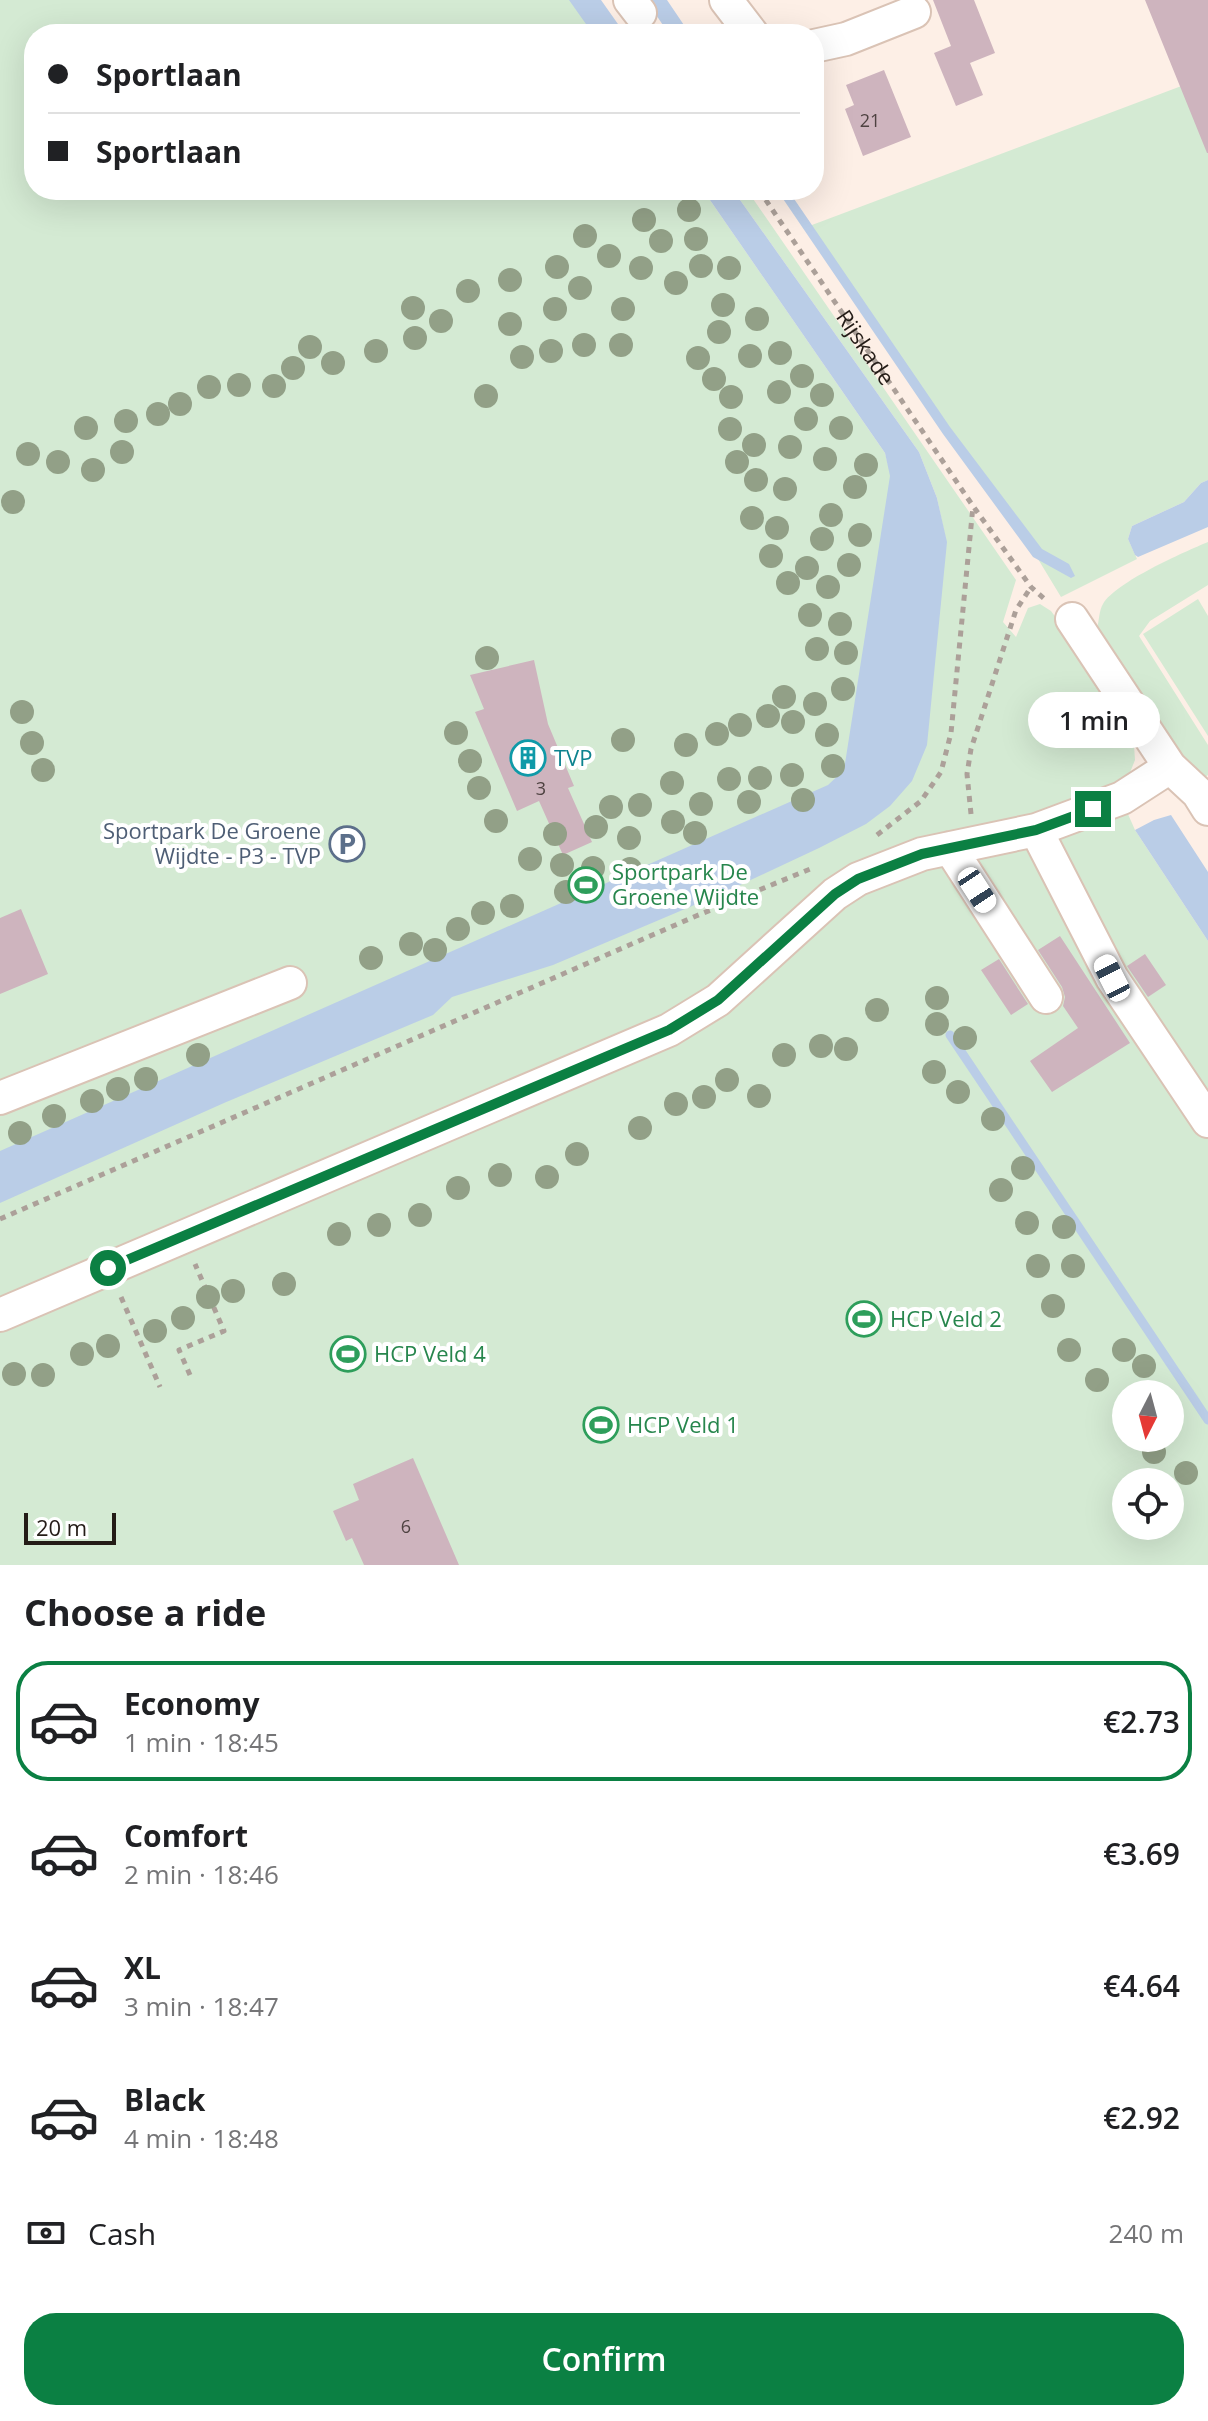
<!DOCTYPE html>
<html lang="en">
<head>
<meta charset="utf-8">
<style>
	body { margin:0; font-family:"Open Sans",sans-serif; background:#f6f6f6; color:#202124; height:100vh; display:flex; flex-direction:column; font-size:30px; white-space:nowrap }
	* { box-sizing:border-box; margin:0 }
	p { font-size:26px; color:#757577 }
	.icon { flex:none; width:44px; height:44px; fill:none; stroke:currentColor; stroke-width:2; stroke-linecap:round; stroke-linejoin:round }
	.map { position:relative; height:1565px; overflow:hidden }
	.sheet { display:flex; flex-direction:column; background:#fff; flex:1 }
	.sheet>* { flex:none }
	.guide { position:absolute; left:24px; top:24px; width:800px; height:176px; border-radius:32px; box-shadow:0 8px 32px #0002; display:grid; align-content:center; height:176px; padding:0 24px; background:#fff }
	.needle { width:52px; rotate:186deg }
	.tools { position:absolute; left:1112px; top:1380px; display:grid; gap:16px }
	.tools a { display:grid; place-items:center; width:72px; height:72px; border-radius:50%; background:#fff; box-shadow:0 8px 32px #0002; font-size:40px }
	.scale { position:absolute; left:24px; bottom:20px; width:92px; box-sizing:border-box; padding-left:8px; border:4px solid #241c17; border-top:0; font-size:22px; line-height:28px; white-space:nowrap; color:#241c17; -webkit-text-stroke:6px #fff; paint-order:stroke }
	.end { position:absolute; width:36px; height:36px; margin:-18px; border:10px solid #0b8043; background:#fff; box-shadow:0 0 0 4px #fff }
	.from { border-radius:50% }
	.bubble { position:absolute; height:56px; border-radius:28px; background:#fff; box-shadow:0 8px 32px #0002; font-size:26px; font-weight:600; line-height:56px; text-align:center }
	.car { position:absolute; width:24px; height:48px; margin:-24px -12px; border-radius:10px; box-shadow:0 0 6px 2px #0007; background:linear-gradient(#fff 24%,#345 0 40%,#fff 0 76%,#345 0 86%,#fff 0) }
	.guide b { display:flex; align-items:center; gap:28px; height:76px; font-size:30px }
	.guide b+b { border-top:2px solid #e0e0e0 }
	.guide i { width:20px; height:20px; background:#202124 }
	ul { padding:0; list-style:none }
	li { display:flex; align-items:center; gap:24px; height:120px; margin:0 16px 12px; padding:0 8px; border:4px solid transparent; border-radius:32px }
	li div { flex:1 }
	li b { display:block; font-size:30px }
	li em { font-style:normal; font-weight:600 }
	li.on { border-color:#0b8043 }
	li>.icon { width:72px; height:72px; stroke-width:1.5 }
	h2 { padding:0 24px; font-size:36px; line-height:96px }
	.pay { display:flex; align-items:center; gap:20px; height:88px; padding:0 24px; font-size:30px }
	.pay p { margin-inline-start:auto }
	.action { display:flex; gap:16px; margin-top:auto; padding:16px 24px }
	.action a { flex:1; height:92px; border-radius:32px; background:#0b8043; color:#fff; font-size:32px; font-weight:600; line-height:92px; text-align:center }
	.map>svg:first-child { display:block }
	.green { fill:#d4ead3; fill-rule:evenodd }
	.water { fill:#bacde7 }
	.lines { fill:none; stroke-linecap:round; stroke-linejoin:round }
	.stream { stroke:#bacde7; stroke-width:9 }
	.building { fill:#ceb4be }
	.minor-casing { stroke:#dac3b5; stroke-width:36 }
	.path { stroke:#aca099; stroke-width:5; stroke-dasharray:6 6; stroke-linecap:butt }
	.minor { stroke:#fff; stroke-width:32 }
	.tree { fill:#92a087 }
	.route { stroke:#0b8043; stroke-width:10 }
	.labels { text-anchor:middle; stroke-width:8; stroke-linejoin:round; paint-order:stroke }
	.number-label { font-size:18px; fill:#4e4241 }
	.street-label { font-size:22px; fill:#241c17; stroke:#fff }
	.culture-label { font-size:22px; fill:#0d838f; stroke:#fff; text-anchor:start }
	.service-label { font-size:22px; fill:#4e5e75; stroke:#fff; text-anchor:end }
	.leisure-label { font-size:22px; fill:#27864d; stroke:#fff; text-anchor:start }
</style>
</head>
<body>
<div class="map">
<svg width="1208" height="1565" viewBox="0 0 1208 1565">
	<rect width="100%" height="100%" fill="#fdefe6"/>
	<path class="green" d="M 0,0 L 571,0 L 594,34 L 34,34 L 34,190 L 703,190 L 885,453 L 891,476 L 946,540 L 937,498 L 919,452 L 733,190 L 747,190 L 1016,580 L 1003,622 L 1016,637 L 1028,608 L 1040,604 L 1051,611 L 1085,657 L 1133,731 L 1135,760 L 1129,775 L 1116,787 L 1135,830 L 1208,941 L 1208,1565 L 0,1565 ZM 1126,1394 L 1170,1394 L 1170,1438 L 1126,1438 ZM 1126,1482 L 1170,1482 L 1170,1526 L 1126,1526 Z
		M 1208,76 L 1208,480 L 1201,483 L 1184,502 L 1132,526 L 1128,539 L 1137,559 L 1061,597 L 1038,559 L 804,228 Z
		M 1208,542 L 1208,585 L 1150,621 L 1139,636 L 1208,745 L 1208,775 L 1201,780 L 1150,715 L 1097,629 C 1099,622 1099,610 1103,604 C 1116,582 1184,552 1208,542 Z
		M 1198,599 L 1208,616 L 1208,736 L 1143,634 Z"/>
	<path class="water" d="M 569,0 L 601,0 L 625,34 L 593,34 Z
		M 646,0 L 667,0 L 690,34 L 669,34 Z
		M 703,190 L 733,190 L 919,452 L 937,498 L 947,542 L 927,745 L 912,781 L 890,806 L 866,824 L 819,848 L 725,892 L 553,965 L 452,997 L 433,1015 L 224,1103 L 0,1203 L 0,1151 L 828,785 L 844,770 L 890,476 L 885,453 Z
		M 777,190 L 788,190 L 950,427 L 1042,549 L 1069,564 L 1075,576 L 1071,578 L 1033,557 L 943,434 Z
		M 1208,480 L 1208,527 L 1138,557 L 1135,555 L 1128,539 L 1132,526 L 1184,502 L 1201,483 Z
		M 1171,815 L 1208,872 L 1208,941 L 1135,830 L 1154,820 Z"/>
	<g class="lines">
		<path class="stream" d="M 950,1035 L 1208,1420"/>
	</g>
	<path class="building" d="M 933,0 L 974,0 L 995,53 L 970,63 L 983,95 L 956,106 L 934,53 L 951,46 Z
		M 1145,0 L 1208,0 L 1208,153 L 1207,153 Z
		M 884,70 L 911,137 L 863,156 L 845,109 L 854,105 L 846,85 Z
		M 534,660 L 548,724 L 574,786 L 568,788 L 592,842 L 563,855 L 539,801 L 517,811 L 475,712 L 484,709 L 470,675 Z
		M 21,909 L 48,974 L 0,994 L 0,918 Z
		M 1060,936 L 1130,1043 L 1052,1092 L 1030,1061 L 1078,1028 L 1063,1006 L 1065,997 L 1062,987 L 1038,950 Z
		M 1145,954 L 1166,985 L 1148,997 L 1127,966 Z
		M 999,959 L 1028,1004 L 1011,1015 L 981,970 Z
		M 413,1458 L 459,1565 L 364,1565 L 352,1538 L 346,1541 L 333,1511 L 359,1500 L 353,1484 Z"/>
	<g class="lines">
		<defs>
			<path id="minor" d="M 630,0 L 640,13
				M 726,0 L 752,34
				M 814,46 L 846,39 L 914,12
				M 1072,619 L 1170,767 L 1198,793 L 1208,809
				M 1036,830 L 1112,978 L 1208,1121
				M 950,848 L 1046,997
				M 0,1098 L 290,983
				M 0,1315 L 669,1030 L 718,1000 L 835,894 L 858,879 L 922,854 L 1036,830 L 1122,798 L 1170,767"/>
		</defs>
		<use href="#minor" class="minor-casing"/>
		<g class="path">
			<path id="s1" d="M 759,190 L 973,506 L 1031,587 L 1048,602"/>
			<path d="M 971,814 L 967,774 L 971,749 L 1016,610 L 1031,587"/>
			<path d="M 877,835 L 921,801 L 941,772 L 951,733 L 973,506"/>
			<path d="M 0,1219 L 696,916 L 815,867"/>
			<path d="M 121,1297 L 160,1387"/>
			<path d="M 190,1375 L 179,1350 L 224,1331 L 195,1264"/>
		</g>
		<use href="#minor" class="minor"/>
	</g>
	<g class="tree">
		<circle cx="689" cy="210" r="12"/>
		<circle cx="644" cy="220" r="12"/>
		<circle cx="585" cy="236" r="12"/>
		<circle cx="696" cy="239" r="12"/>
		<circle cx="661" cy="241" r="12"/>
		<circle cx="609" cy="256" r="12"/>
		<circle cx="701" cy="266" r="12"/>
		<circle cx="557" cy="267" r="12"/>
		<circle cx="641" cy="268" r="12"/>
		<circle cx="729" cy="268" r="12"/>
		<circle cx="510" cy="280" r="12"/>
		<circle cx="676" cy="283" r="12"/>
		<circle cx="580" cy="288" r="12"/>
		<circle cx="468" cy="291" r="12"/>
		<circle cx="723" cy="305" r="12"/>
		<circle cx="413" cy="308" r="12"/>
		<circle cx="555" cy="309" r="12"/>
		<circle cx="623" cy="309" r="12"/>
		<circle cx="757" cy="319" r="12"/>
		<circle cx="441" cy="321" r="12"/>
		<circle cx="510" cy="324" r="12"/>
		<circle cx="719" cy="332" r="12"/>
		<circle cx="415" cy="338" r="12"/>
		<circle cx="584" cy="345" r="12"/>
		<circle cx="621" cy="345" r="12"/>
		<circle cx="310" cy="347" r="12"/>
		<circle cx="376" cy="351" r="12"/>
		<circle cx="551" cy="351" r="12"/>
		<circle cx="780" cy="353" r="12"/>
		<circle cx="750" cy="356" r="12"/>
		<circle cx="522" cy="357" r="12"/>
		<circle cx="698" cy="358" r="12"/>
		<circle cx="333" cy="363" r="12"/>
		<circle cx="293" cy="368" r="12"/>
		<circle cx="802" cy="376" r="12"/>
		<circle cx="714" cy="379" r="12"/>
		<circle cx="239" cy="385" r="12"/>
		<circle cx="274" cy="386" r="12"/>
		<circle cx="209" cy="387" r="12"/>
		<circle cx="779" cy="392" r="12"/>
		<circle cx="822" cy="395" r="12"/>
		<circle cx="486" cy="396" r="12"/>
		<circle cx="731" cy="397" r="12"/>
		<circle cx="180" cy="404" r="12"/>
		<circle cx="158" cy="414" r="12"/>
		<circle cx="806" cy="419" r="12"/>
		<circle cx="126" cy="421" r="12"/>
		<circle cx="86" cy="428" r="12"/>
		<circle cx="841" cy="428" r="12"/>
		<circle cx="730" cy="429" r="12"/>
		<circle cx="754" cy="445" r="12"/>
		<circle cx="790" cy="447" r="12"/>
		<circle cx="122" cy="452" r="12"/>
		<circle cx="28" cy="454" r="12"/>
		<circle cx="825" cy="459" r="12"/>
		<circle cx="58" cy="462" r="12"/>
		<circle cx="737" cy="462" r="12"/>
		<circle cx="866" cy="465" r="12"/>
		<circle cx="93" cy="470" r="12"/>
		<circle cx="756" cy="480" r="12"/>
		<circle cx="855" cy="487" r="12"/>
		<circle cx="785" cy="489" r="12"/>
		<circle cx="13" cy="502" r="12"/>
		<circle cx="831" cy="515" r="12"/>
		<circle cx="752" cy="518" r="12"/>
		<circle cx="777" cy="528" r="12"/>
		<circle cx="860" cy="535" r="12"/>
		<circle cx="822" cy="539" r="12"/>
		<circle cx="771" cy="556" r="12"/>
		<circle cx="849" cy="565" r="12"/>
		<circle cx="807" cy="568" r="12"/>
		<circle cx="788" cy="583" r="12"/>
		<circle cx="828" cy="587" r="12"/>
		<circle cx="810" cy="615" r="12"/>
		<circle cx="840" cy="624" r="12"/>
		<circle cx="817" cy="649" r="12"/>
		<circle cx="846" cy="653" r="12"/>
		<circle cx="487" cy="658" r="12"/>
		<circle cx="843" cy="689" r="12"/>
		<circle cx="784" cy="697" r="12"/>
		<circle cx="815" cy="704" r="12"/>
		<circle cx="22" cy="712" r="12"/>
		<circle cx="768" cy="716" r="12"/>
		<circle cx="793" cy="722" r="12"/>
		<circle cx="740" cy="725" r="12"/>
		<circle cx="456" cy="733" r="12"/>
		<circle cx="717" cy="734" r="12"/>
		<circle cx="827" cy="735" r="12"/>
		<circle cx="623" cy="740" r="12"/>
		<circle cx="32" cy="743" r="12"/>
		<circle cx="686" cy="745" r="12"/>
		<circle cx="470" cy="761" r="12"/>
		<circle cx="833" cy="766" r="12"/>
		<circle cx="43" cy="770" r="12"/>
		<circle cx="792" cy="775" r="12"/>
		<circle cx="760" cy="778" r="12"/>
		<circle cx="729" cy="779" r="12"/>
		<circle cx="672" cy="783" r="12"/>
		<circle cx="479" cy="788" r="12"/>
		<circle cx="803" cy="800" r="12"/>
		<circle cx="749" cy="802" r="12"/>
		<circle cx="701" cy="804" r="12"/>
		<circle cx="640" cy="805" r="12"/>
		<circle cx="611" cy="807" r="12"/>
		<circle cx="496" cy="821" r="12"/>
		<circle cx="673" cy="822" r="12"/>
		<circle cx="596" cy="827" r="12"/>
		<circle cx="695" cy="833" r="12"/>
		<circle cx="555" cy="834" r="12"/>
		<circle cx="629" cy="838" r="12"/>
		<circle cx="530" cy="859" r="12"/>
		<circle cx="562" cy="865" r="12"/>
		<circle cx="593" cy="868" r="12"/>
		<circle cx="630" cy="869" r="12"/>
		<circle cx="566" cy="892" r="12"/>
		<circle cx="512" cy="906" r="12"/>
		<circle cx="483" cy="913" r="12"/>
		<circle cx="458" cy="929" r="12"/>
		<circle cx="411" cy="944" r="12"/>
		<circle cx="435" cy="950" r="12"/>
		<circle cx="371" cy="958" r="12"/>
		<circle cx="937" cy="998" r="12"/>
		<circle cx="877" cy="1010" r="12"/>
		<circle cx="937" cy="1024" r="12"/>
		<circle cx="965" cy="1038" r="12"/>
		<circle cx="821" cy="1046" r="12"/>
		<circle cx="846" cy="1049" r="12"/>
		<circle cx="198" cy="1055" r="12"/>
		<circle cx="784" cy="1055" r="12"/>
		<circle cx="934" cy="1072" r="12"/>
		<circle cx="146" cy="1079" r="12"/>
		<circle cx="727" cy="1080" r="12"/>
		<circle cx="118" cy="1089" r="12"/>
		<circle cx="958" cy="1092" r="12"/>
		<circle cx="759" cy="1096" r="12"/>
		<circle cx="704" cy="1097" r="12"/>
		<circle cx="92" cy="1101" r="12"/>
		<circle cx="676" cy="1104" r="12"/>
		<circle cx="54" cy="1116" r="12"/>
		<circle cx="993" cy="1119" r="12"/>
		<circle cx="640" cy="1128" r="12"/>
		<circle cx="20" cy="1133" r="12"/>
		<circle cx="577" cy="1154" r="12"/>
		<circle cx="1023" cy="1168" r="12"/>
		<circle cx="500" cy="1175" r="12"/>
		<circle cx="547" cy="1177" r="12"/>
		<circle cx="458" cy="1188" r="12"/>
		<circle cx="1001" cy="1190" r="12"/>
		<circle cx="420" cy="1215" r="12"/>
		<circle cx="1027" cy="1223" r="12"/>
		<circle cx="379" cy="1225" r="12"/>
		<circle cx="1064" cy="1227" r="12"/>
		<circle cx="339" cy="1234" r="12"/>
		<circle cx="1038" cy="1266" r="12"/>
		<circle cx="1073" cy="1266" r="12"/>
		<circle cx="284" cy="1284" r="12"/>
		<circle cx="233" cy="1291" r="12"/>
		<circle cx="208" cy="1297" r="12"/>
		<circle cx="1053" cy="1306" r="12"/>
		<circle cx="183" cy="1318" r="12"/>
		<circle cx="155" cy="1331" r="12"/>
		<circle cx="108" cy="1346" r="12"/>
		<circle cx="1069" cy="1350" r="12"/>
		<circle cx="1124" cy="1350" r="12"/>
		<circle cx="82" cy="1354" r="12"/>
		<circle cx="1144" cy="1366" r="12"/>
		<circle cx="14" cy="1374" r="12"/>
		<circle cx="43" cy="1375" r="12"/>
		<circle cx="1097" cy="1380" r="12"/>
		<circle cx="1154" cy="1452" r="12"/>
		<circle cx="1186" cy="1473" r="12"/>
	</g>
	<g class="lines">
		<path class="route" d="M 108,1268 L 669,1030 L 718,1000 L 835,894 L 858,879 L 922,854 L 1036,830 L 1093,809"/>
	</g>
	<defs>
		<symbol id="building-ring" viewBox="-11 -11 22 22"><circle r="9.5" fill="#fff" stroke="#0f9aa8" stroke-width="1.5"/><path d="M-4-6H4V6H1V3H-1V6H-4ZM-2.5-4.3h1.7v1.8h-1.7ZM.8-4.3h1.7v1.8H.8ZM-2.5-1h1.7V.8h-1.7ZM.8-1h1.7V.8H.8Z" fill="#0f9aa8"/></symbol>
		<symbol id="parking-ring" viewBox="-11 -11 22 22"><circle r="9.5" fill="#fff" stroke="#5c6f8a" stroke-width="1.5"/><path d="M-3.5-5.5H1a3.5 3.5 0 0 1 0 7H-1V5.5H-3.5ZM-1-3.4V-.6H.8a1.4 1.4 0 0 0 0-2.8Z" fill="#5c6f8a"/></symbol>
		<symbol id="stadium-ring" viewBox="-11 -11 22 22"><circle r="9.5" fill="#fff" stroke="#2e9e5b" stroke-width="1.5"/><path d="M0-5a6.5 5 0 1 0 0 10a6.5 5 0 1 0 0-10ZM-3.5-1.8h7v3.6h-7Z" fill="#2e9e5b"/></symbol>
	</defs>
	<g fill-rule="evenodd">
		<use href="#building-ring" x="508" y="738" width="40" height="40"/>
		<use href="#parking-ring" x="327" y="824" width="40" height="40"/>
		<use href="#stadium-ring" x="566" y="865" width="40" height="40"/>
		<use href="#stadium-ring" x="844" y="1299" width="40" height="40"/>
		<use href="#stadium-ring" x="328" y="1334" width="40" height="40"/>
		<use href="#stadium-ring" x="581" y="1405" width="40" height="40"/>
	</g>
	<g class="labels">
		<g class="number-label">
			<text x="870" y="127">21</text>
			<text x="541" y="795">3</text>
			<text x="406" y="1533">6</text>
		</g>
		<g class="street-label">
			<text dy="8" stroke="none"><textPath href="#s1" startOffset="190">Rijskade</textPath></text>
		</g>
		<g class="culture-label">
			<text x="554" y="766">TVP</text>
		</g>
		<g class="service-label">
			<text x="321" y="839">Sportpark De Groene<tspan x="321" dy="25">Wijdte - P3 - TVP</tspan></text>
		</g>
		<g class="leisure-label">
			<text x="612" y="880">Sportpark De<tspan x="612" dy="25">Groene Wijdte</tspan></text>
			<text x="890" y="1327">HCP Veld 2</text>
			<text x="374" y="1362">HCP Veld 4</text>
			<text x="627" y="1433">HCP Veld 1</text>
		</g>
	</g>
</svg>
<div class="tools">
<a><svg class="needle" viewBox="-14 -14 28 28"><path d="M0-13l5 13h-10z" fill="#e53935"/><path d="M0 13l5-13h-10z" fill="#757577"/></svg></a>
<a><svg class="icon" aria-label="locate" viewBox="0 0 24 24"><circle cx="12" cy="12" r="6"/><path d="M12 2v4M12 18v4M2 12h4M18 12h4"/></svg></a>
</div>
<div class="scale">20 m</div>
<i class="end from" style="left:108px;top:1268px"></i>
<i class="end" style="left:1093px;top:809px"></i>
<div class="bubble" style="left:1028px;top:692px;width:132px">1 min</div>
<i class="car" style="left:977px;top:890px;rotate:147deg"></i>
<i class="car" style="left:1112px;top:978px;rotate:333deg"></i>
<div class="guide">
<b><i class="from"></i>Sportlaan</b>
<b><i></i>Sportlaan</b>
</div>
</div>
<section class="sheet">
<h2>Choose a ride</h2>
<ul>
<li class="on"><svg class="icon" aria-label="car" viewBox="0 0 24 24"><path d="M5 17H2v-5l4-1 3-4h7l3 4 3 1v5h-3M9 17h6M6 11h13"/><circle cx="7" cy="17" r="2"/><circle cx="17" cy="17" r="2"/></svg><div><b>Economy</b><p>1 min · 18:45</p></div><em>€2.73</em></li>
<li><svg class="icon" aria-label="car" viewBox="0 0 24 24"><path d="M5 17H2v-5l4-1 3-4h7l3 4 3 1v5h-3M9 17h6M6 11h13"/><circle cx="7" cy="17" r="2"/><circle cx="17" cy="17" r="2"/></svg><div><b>Comfort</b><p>2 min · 18:46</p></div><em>€3.69</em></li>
<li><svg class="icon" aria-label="car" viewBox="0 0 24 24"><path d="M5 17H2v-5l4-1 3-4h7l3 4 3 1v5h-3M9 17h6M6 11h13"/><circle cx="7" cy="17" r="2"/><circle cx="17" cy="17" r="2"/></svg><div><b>XL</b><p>3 min · 18:47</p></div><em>€4.64</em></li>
<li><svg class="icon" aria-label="car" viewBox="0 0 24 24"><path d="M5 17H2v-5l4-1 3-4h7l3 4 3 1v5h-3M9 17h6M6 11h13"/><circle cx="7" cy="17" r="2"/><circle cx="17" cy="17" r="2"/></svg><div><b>Black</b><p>4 min · 18:48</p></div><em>€2.92</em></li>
</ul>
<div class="pay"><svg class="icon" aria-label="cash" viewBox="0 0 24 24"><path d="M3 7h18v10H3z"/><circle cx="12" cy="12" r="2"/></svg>Cash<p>240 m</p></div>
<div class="action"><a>Confirm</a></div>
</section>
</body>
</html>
